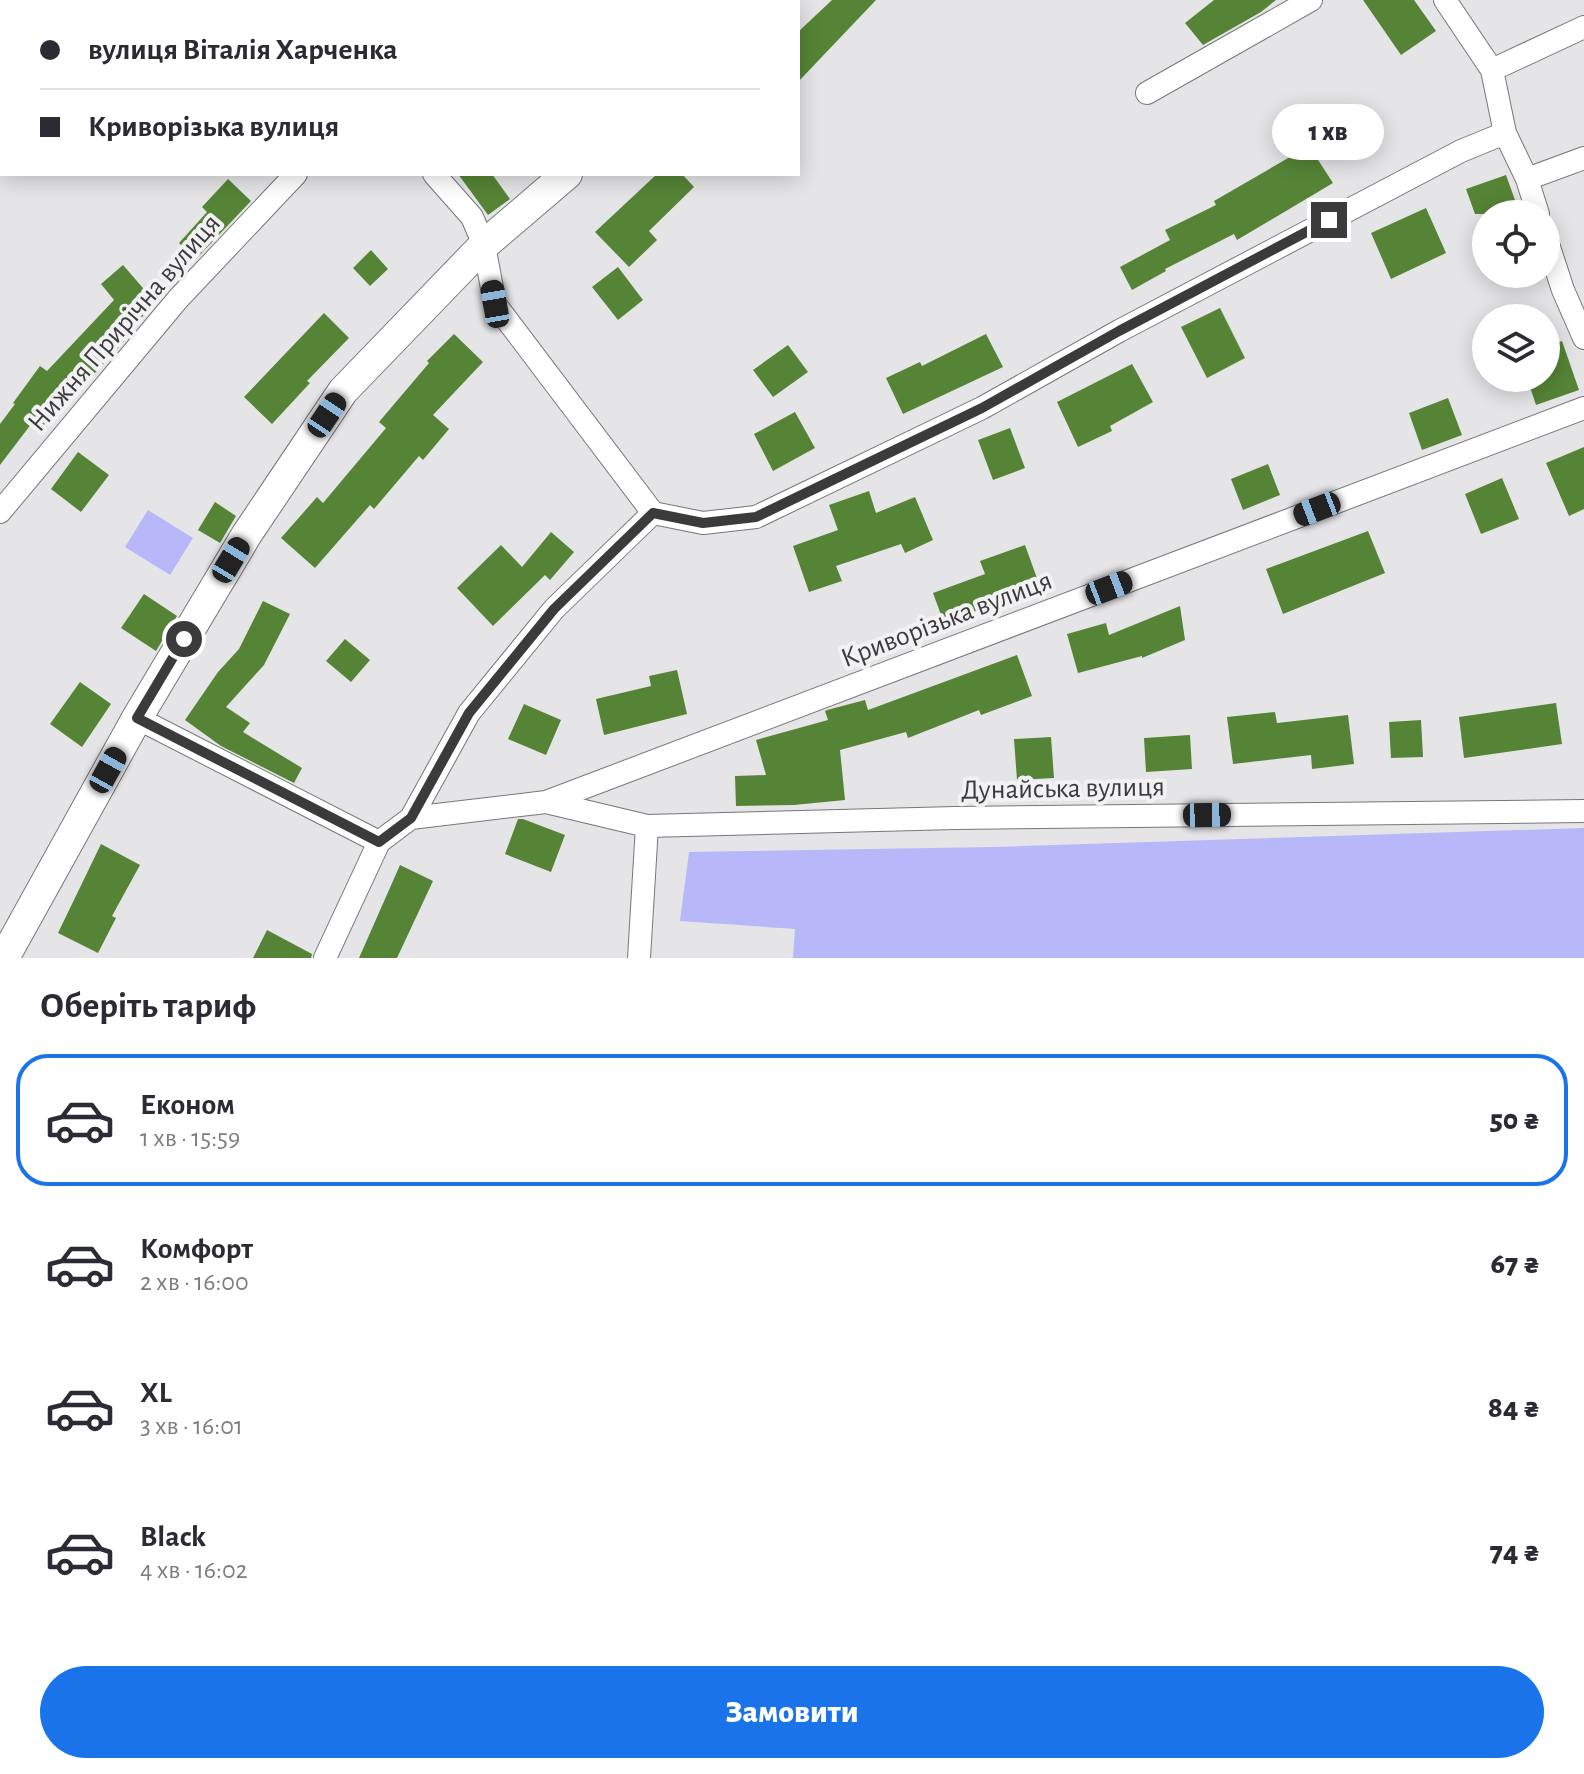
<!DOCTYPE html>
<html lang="uk">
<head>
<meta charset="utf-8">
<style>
	body { margin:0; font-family:"Alegreya Sans",sans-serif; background:#f7f7f7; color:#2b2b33; height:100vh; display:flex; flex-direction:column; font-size:30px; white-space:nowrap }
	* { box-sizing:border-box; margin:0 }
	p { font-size:26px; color:#7c7c81 }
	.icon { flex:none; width:44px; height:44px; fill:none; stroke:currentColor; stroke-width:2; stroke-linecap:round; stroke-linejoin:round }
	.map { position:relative; height:958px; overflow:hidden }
	.side { display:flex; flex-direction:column; background:#fff; flex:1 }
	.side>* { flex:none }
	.banner { position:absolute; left:0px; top:0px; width:800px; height:176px; box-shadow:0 4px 20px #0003; display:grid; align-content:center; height:176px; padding:0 40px; background:#fff }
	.buttons { position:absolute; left:1472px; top:200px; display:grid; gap:16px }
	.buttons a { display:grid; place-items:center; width:88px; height:88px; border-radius:50%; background:#fff; box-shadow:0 4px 20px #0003; font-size:40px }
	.end { position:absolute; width:36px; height:36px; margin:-18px; border:10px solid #3b3b3c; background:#fff; box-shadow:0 0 0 4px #fff }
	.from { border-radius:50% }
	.bubble { position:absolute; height:56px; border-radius:28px; background:#fff; box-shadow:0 4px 20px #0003; font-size:26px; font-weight:800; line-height:56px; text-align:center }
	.car { position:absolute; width:24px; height:48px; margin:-24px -12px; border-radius:10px; box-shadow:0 0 6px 2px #0007; background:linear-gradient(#222 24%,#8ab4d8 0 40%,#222 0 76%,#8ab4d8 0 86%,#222 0) }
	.banner b { display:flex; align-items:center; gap:28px; height:76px; font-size:30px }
	.banner b+b { border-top:2px solid #e1e1e2 }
	.banner i { width:20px; height:20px; background:#2b2b33 }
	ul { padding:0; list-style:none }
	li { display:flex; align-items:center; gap:24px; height:132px; margin:0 16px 12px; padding:0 24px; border:4px solid transparent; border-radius:32px }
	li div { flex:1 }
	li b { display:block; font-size:30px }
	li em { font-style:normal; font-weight:800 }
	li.on { border-color:#1a73e8 }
	li>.icon { width:72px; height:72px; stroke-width:1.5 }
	h2 { padding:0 40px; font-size:36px; line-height:96px }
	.primary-button { display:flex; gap:16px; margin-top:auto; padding:16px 40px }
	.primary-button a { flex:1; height:92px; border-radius:48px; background:#1a73e8; color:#fff; font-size:32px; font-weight:800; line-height:92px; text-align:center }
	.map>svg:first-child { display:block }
	.green { fill:#b7b7fa }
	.building { fill:#558436 }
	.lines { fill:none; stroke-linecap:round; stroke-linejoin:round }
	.street-casing { stroke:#77777a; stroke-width:24 }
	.secondary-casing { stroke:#77777a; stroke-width:32 }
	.street { stroke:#fff; stroke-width:22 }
	.secondary { stroke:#fff; stroke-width:30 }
	.route { stroke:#3b3b3c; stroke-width:10 }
	.labels { text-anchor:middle; stroke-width:8; stroke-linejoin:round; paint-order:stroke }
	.street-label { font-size:28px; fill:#3b3b3c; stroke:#f2f2f5 }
</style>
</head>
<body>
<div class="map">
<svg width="1584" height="958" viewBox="0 0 1584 958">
	<rect width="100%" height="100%" fill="#e5e5e8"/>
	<path class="green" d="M 0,0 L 178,0 L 2,2 L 0,166 Z
		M 148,510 L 193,538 L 170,575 L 125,547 Z
		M 1584,828 L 1584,958 L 793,958 L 795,929 L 680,921 L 689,852 L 993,847 Z"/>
	<path class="building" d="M 832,0 L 876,0 L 798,82 L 798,32 Z
		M 1214,0 L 1276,0 L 1261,12 L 1203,45 L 1185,23 Z
		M 1363,0 L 1414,0 L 1436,31 L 1401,55 Z
		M 1309,146 L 1333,183 L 1237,240 L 1234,234 L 1165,269 L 1166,271 L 1132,290 L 1120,267 L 1170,240 L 1165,230 L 1216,205 L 1214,201 Z
		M 458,174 L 492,174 L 510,199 L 488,215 Z
		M 657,174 L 682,174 L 694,187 L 649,231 L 657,240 L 629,267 L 595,232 Z
		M 1506,175 L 1520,214 L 1475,214 L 1466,189 Z
		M 228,179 L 251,201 L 196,259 L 179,243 L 207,212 L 202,207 Z
		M 1426,208 L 1446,253 L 1391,279 L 1371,233 Z
		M 371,250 L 388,269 L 370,286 L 353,268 Z
		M 123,265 L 156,303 L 124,335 L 127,338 L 94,374 L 87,368 L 43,426 L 35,419 L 0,465 L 0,424 L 15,404 L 13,403 L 40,366 L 47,371 L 114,300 L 101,284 Z
		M 618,267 L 643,300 L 618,320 L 592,287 Z
		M 1220,308 L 1245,358 L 1207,378 L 1181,327 Z
		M 324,313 L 349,338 L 307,381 L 310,383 L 272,424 L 244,397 Z
		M 454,334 L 483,362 L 433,415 L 449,429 L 423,460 L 419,456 L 374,509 L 370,505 L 315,568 L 281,538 L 317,497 L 323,503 L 386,428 L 379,422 L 429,363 L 427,361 Z
		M 986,334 L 1003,367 L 903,414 L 886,378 L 920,362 L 922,366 Z
		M 1562,341 L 1579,390 L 1536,405 L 1527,378 L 1546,378 L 1546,346 Z
		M 788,345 L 808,372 L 773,397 L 753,370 Z
		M 1132,364 L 1153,402 L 1110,426 L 1112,431 L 1078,447 L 1057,402 Z
		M 1448,398 L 1462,435 L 1422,450 L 1409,413 Z
		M 795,412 L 815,448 L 773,471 L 754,434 Z
		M 1010,428 L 1025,468 L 993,480 L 978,440 Z
		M 1584,447 L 1584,509 L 1569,516 L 1546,463 Z
		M 78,452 L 109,475 L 81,512 L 51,489 Z
		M 1268,464 L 1280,495 L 1243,510 L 1231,479 Z
		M 1502,478 L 1519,519 L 1481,534 L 1465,494 Z
		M 869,491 L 876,513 L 915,497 L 933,540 L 905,553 L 901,544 L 836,566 L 842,581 L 809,592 L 793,546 L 838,530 L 829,505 Z
		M 215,502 L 236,516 L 220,543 L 198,530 Z
		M 1368,531 L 1385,573 L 1283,614 L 1266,569 Z
		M 551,532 L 574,552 L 550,580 L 545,575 L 493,626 L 457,588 L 501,545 L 522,567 Z
		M 1025,545 L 1042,592 L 998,608 L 996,603 L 944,623 L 933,593 L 985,574 L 980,561 Z
		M 144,594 L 177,616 L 156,651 L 121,628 Z
		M 263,601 L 290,614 L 264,665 L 226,707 L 250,723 L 243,732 L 302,768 L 294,783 L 221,746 L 185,720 L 218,672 L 239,649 Z
		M 1180,606 L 1185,640 L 1142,658 L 1142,656 L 1078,673 L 1067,634 L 1106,623 L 1109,635 Z
		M 345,639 L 370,660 L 351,682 L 326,661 Z
		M 1017,655 L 1032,696 L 981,715 L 979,710 L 908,738 L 906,732 L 840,750 L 845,800 L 794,805 L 736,806 L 735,776 L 766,775 L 756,740 L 828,720 L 825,711 L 827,710 L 865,700 L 868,710 Z
		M 677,670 L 687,714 L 604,735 L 596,699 L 651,686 L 649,676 Z
		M 80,682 L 111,704 L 82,747 L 50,724 Z
		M 1556,703 L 1562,744 L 1464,758 L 1459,717 Z
		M 524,704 L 561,720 L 546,755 L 508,739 Z
		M 1275,712 L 1277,723 L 1348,715 L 1354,764 L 1312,769 L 1311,755 L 1233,764 L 1227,717 Z
		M 1421,720 L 1423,757 L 1391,758 L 1389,722 Z
		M 1190,735 L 1192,769 L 1146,772 L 1144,738 Z
		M 1051,737 L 1054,778 L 1017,780 L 1014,739 Z
		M 518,819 L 523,819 L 565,835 L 551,872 L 505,854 Z
		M 101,844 L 140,865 L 112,916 L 116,918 L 98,953 L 58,933 Z
		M 400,865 L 433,881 L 397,958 L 359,958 Z
		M 267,930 L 312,954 L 311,958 L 253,958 Z"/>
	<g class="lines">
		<defs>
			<path id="street" d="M 1445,0 L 1492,70 L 1505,133 L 1527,179 L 1538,214
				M 1492,70 L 1584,27
				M 1147,93 L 1311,0
				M 434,174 L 472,217 L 484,245 L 495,304 L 653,513
				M 1527,179 L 1584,158
				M 1546,238 L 1563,290 L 1584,338
				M 0,512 L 178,299 L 296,174
				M 653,513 L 703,523 L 756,517 L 982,408 L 1119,331 L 1461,151 L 1505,133
				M 137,718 L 379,842
				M 546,802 L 647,826 L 955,818 L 1584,811
				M 411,818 L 546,802 L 1584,408
				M 325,958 L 379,842 L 411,818 L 469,713 L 554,609 L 653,513
				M 639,958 L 647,826"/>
			<path id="secondary" d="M 757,2 L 759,0
				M 4,958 L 137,718 L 247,534 L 343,391 L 484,245 L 567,174"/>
		</defs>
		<use href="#street" class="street-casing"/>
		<use href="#secondary" class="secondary-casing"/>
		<use href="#street" class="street"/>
		<use href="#secondary" class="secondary"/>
	</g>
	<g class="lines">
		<path class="route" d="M 184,639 L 137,718 L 379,842 L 411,818 L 469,713 L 554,609 L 653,513 L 703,523 L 756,517 L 982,408 L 1119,331 L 1329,220"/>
	</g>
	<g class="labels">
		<g class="street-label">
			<text transform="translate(123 322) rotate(-49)" y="10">Нижня Прирічна вулиця</text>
			<text transform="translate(946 618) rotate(-21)" y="10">Криворізька вулиця</text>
			<text transform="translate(1063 787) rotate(-1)" y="10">Дунайська вулиця</text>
		</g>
	</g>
</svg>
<div class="buttons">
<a><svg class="icon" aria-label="locate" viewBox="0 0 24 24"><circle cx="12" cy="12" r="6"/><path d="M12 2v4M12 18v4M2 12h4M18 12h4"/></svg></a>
<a><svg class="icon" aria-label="layers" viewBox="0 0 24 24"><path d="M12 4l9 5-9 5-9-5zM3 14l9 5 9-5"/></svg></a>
</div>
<i class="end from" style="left:184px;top:639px"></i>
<i class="end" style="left:1329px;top:220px"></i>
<div class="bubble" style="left:1272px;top:104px;width:112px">1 хв</div>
<i class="car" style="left:495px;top:304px;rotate:350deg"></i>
<i class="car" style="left:327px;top:415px;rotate:34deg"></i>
<i class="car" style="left:1317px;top:509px;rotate:249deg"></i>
<i class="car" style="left:231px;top:560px;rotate:31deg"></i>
<i class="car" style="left:1109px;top:588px;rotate:69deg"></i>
<i class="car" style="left:108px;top:770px;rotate:29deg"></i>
<i class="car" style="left:1207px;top:815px;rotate:89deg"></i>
<div class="banner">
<b><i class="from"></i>вулиця Віталія Харченка</b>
<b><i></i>Криворізька вулиця</b>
</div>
</div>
<section class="side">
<h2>Оберіть тариф</h2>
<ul>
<li class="on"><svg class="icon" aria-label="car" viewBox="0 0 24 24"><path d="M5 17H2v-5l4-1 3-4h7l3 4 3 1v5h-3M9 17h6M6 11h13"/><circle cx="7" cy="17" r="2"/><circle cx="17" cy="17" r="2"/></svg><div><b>Економ</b><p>1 хв · 15:59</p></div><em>50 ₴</em></li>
<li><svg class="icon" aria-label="car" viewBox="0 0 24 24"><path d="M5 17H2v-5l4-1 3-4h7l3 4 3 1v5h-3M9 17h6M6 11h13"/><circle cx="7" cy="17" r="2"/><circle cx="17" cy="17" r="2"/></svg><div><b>Комфорт</b><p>2 хв · 16:00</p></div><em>67 ₴</em></li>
<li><svg class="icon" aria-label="car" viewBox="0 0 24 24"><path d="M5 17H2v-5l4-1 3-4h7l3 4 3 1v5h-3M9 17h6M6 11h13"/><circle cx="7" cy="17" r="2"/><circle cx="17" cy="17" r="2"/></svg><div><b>XL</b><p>3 хв · 16:01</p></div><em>84 ₴</em></li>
<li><svg class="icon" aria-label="car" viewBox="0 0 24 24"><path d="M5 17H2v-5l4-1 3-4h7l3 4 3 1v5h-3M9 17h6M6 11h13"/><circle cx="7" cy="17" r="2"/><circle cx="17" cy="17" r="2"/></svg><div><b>Black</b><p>4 хв · 16:02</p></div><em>74 ₴</em></li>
</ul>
<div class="primary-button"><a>Замовити</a></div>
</section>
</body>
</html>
